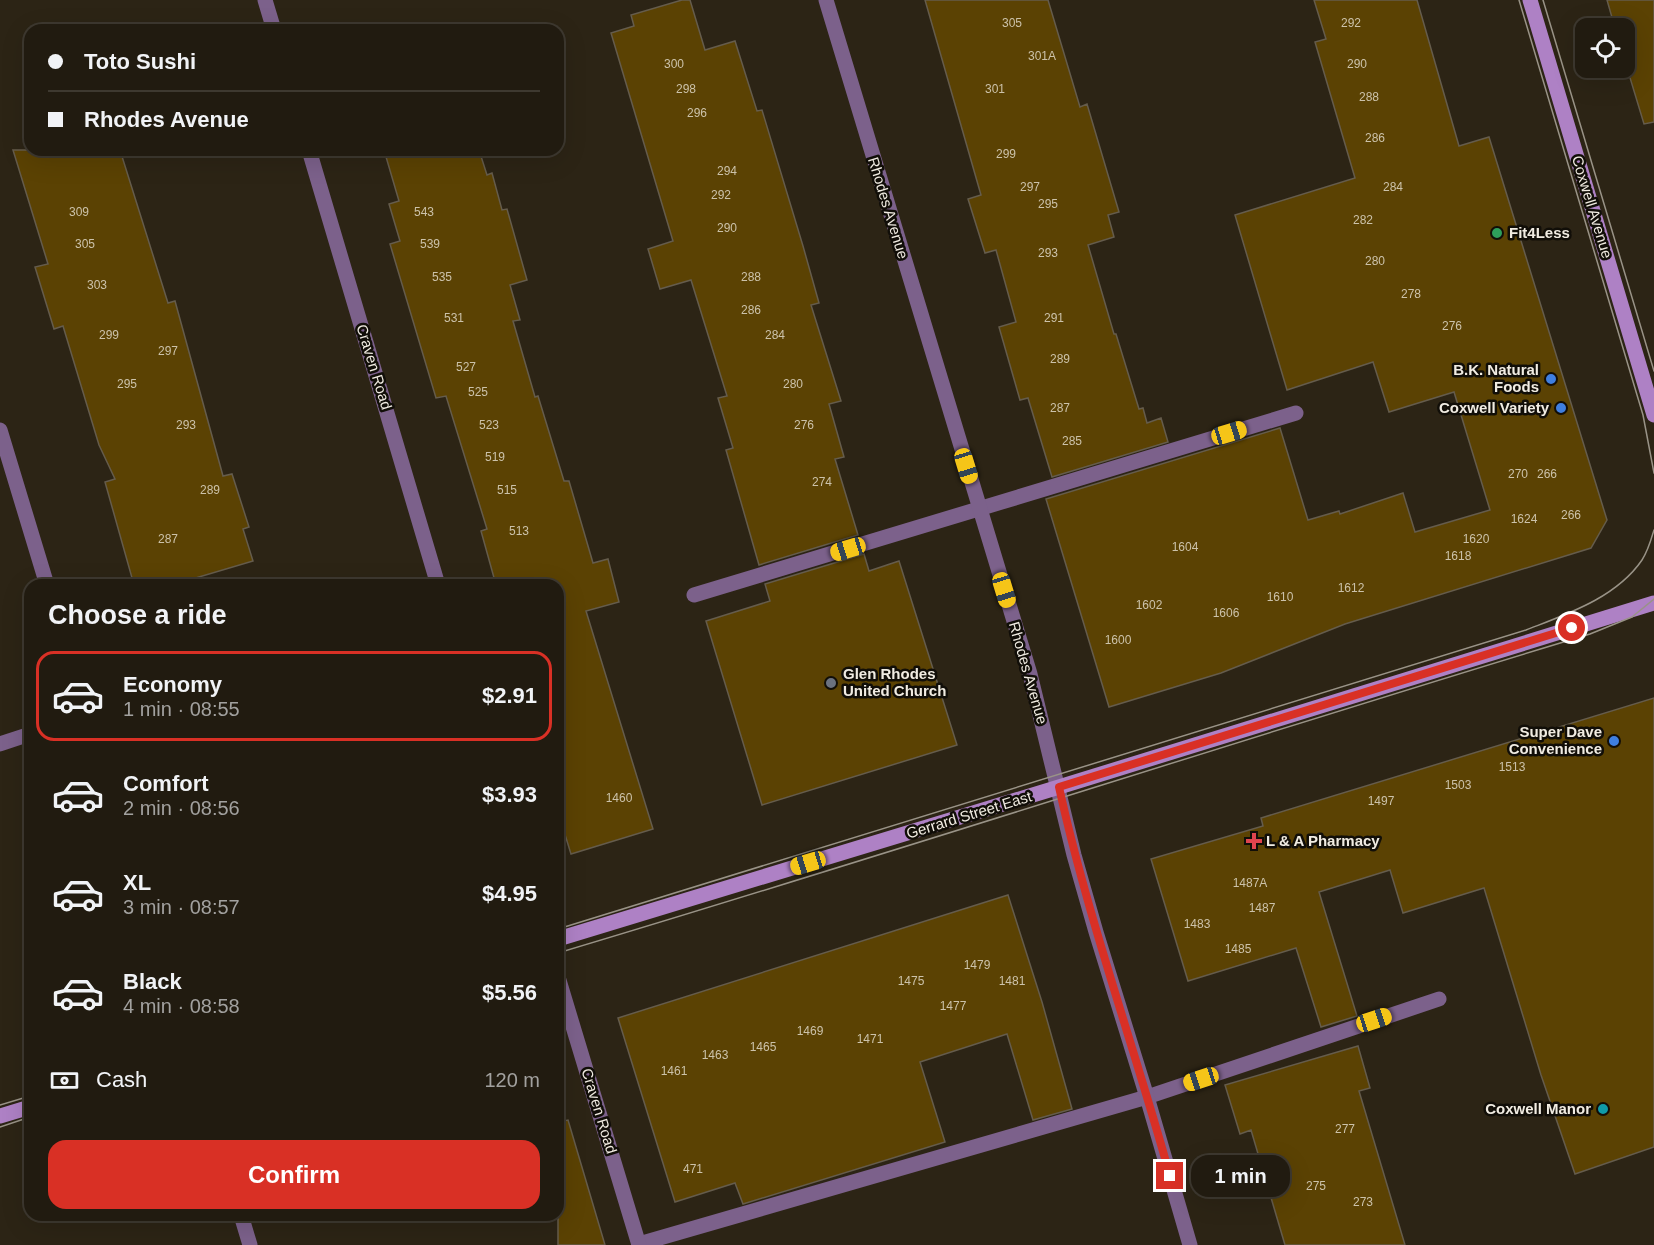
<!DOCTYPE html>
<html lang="en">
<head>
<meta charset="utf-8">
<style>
	body { margin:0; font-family:Helvetica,sans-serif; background:#292419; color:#f1f3f6; height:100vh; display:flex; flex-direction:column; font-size:22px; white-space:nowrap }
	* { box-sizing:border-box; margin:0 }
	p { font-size:20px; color:#a2a19f }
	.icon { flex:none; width:33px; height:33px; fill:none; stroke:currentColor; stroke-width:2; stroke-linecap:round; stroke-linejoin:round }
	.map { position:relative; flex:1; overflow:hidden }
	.panel { position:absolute; left:24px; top:579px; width:540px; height:642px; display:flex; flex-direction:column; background:#211b10; border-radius:18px; box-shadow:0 6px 24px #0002,0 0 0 2px #3e3930 }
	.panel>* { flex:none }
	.banner { position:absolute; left:24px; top:24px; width:540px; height:132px; border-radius:18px; box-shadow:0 6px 24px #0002,0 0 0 2px #3e3930; display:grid; align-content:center; height:132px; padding:0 24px; background:#211b10 }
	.buttons { position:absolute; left:1575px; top:18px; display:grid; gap:12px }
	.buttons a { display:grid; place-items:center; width:60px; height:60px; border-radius:12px; background:#211b10; box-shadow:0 6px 24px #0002,0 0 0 2px #3e3930; font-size:30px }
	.end { position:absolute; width:27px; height:27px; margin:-14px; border:8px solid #d93025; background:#fff; box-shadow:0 0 0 3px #fff }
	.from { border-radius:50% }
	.bubble { position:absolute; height:42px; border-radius:18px; background:#211b10; box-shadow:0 6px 24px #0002,0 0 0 2px #3e3930; font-size:20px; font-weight:700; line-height:42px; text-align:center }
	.car { position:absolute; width:18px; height:36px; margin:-18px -9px; border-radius:8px; box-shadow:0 0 4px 2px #0007; background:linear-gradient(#f5c518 24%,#345 0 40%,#f5c518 0 76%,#345 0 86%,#f5c518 0) }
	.banner b { display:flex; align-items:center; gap:21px; height:57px; font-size:22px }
	.banner b+b { border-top:2px solid #3e3930 }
	.banner i { width:15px; height:15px; background:#f1f3f6 }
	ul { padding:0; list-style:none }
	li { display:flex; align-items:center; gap:18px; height:90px; margin:0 12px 9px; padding:0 12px; border:3px solid transparent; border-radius:18px }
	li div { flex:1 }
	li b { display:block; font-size:22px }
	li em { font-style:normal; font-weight:700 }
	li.on { border-color:#d93025 }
	li>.icon { width:54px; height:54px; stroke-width:1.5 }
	h2 { padding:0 24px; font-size:27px; line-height:72px }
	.pay { display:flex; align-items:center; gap:15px; height:66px; padding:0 24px; font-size:22px }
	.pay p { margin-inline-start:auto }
	.action { display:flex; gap:12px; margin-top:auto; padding:12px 24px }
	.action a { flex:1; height:69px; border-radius:18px; background:#d93025; color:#fff; font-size:24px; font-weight:700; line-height:69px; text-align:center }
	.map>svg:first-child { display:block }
	.building { fill:#5b4203; stroke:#655c4c; stroke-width:1.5 }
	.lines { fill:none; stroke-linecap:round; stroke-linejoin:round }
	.service { stroke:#7c618b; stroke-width:15 }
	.minor { stroke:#7c618b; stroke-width:15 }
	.secondary { stroke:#ae81c5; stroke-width:15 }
	.tram { stroke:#999387; stroke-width:1.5 }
	.route { stroke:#d93025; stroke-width:8 }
	.leisure-dot { fill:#2e9e5b; stroke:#110e08; stroke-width:2 }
	.shop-dot { fill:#3f7fe0; stroke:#110e08; stroke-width:2 }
	.worship-dot { fill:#6b7280; stroke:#110e08; stroke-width:2 }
	.health-dot { fill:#e0444e; stroke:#110e08; stroke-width:2 }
	.culture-dot { fill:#0f9aa8; stroke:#110e08; stroke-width:2 }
	.labels { text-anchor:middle; stroke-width:5; stroke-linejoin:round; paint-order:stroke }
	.number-label { font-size:12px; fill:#ccc2aa }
	.street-label { font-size:15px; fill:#f1ece2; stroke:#110e08 }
	.poi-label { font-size:15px; font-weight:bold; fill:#f1ece2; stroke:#110e08; text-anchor:end }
</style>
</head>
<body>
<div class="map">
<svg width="1654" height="1245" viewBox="0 0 1654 1245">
	<rect width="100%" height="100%" fill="#2c2415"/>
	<path class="building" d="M 682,0 L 690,0 L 705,50 L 735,41 L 757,111 L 762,110 L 803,246 L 819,303 L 811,305 L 841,401 L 829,404 L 844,457 L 835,459 L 858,535 L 759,565 L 726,450 L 733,448 L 718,398 L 727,396 L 691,280 L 660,289 L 648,249 L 673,241 L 611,33 L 634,26 L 631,15 Z
		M 925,0 L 1048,0 L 1080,107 L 1087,104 L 1119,212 L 1108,215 L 1114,237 L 1088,245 L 1114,334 L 1116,334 L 1139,409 L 1143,408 L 1147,423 L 1161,418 L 1168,442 L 1052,477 L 1028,398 L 1020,400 L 999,327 L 1016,322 L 996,250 L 985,253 L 968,199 L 981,195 Z
		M 1314,0 L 1417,0 L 1459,146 L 1489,137 L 1607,520 L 1591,548 L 1345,624 L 1221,673 L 1109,707 L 1046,499 L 1280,428 L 1308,520 L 1339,511 L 1340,514 L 1403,493 L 1415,532 L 1490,510 L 1454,392 L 1389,412 L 1373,362 L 1287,390 L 1235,215 L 1355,178 L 1315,42 L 1326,39 Z
		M 1607,0 L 1654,0 L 1654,122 L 1644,124 L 1624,58 L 1624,28 L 1615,28 Z
		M 13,150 L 120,150 L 168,303 L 175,301 L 223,476 L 232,474 L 249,527 L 243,529 L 253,561 L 172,585 L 134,585 L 105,482 L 115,479 L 99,445 L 63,326 L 54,329 L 35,267 L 48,264 Z
		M 384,150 L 479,150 L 487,175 L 492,173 L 502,210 L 507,209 L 527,280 L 510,285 L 520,320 L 513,321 L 535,397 L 538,396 L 564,481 L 569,481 L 593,563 L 608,559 L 619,602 L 586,611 L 653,829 L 571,854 L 558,812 L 558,585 L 496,585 L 481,531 L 487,529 L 446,396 L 436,398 L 390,244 L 400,241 L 389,204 L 399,201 Z
		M 864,554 L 869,571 L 899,561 L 957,745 L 762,805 L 706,621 L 770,601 L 765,584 Z
		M 1654,698 L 1654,1147 L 1575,1174 L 1541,1075 L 1484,888 L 1403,913 L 1390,870 L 1319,892 L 1357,1016 L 1321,1027 L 1296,948 L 1188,981 L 1151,859 L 1263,826 L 1261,818 Z
		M 1008,895 L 1042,1002 L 1072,1109 L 1033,1120 L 1007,1034 L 920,1062 L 945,1142 L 743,1204 L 735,1183 L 675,1202 L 618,1018 Z
		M 1358,1046 L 1370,1088 L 1359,1091 L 1405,1245 L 1285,1245 L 1251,1130 L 1240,1134 L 1225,1085 Z
		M 568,1120 L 605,1245 L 558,1245 L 558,1122 Z"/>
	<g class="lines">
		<path class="service" d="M 694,595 L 1296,413
			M 0,744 L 30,734
			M 639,1244 L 1147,1097 L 1439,999"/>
		<path class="minor" d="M 265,0 L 274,30
			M 826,0 L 1030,674 L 1074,855 L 1096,932 L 1147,1097 L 1190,1245
			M 309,150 L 438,585
			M 0,430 L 47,585
			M 558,977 L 639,1245
			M 241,1215 L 250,1245"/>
		<path class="secondary" d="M 1530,0 L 1654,415
			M 558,939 L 1059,787 L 1654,603
			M 0,1116 L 30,1107"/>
		<path class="tram" d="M 1519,0 L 1643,415 L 1654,473
			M 1543,0 L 1654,371
			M 558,929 L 1526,630 C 1567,614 1616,598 1642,560 C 1648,551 1651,540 1654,530
			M 558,953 C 903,850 1245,738 1590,634 L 1632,617 L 1654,599
			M 0,1105 L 30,1096
			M 0,1127 L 30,1117"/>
	</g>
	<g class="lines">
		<path class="route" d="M 1170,1176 C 1134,1046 1088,919 1059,787 L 1572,628"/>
	</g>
	<circle class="leisure-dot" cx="1497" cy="233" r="6"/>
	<g class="shop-dot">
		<circle cx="1551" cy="379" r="6"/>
		<circle cx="1561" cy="408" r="6"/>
		<circle cx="1614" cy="741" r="6"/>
	</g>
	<circle class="worship-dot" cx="831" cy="683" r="6"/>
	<path class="health-dot" d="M1251 832h6v6h6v6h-6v6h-6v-6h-6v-6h6z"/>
	<circle class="culture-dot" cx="1603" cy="1109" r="6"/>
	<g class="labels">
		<g class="number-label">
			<text x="1012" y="27">305</text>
			<text x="1351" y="27">292</text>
			<text x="1042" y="60">301A</text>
			<text x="674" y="68">300</text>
			<text x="1357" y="68">290</text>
			<text x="686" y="93">298</text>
			<text x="995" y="93">301</text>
			<text x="1369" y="101">288</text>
			<text x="697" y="117">296</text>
			<text x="1375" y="142">286</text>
			<text x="1006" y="158">299</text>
			<text x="727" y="175">294</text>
			<text x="1030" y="191">297</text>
			<text x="1393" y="191">284</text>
			<text x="721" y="199">292</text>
			<text x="1048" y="208">295</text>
			<text x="79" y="216">309</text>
			<text x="424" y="216">543</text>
			<text x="1363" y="224">282</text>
			<text x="727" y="232">290</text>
			<text x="85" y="248">305</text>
			<text x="430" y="248">539</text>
			<text x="1048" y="257">293</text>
			<text x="1375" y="265">280</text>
			<text x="442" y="281">535</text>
			<text x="751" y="281">288</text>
			<text x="97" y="289">303</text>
			<text x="1411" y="298">278</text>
			<text x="751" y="314">286</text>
			<text x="454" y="322">531</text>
			<text x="1054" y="322">291</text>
			<text x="1452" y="330">276</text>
			<text x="109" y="339">299</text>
			<text x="775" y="339">284</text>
			<text x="168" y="355">297</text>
			<text x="1060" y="363">289</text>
			<text x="466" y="371">527</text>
			<text x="127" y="388">295</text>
			<text x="793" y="388">280</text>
			<text x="478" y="396">525</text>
			<text x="1060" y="412">287</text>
			<text x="186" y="429">293</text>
			<text x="489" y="429">523</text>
			<text x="804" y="429">276</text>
			<text x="1072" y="445">285</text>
			<text x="495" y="461">519</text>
			<text x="1518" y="478">270</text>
			<text x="1547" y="478">266</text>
			<text x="822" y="486">274</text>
			<text x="210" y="494">289</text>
			<text x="507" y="494">515</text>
			<text x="1571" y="519">266</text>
			<text x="1524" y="523">1624</text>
			<text x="519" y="535">513</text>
			<text x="168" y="543">287</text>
			<text x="1476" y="543">1620</text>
			<text x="1185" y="551">1604</text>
			<text x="1458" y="560">1618</text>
			<text x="1351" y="592">1612</text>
			<text x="1280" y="601">1610</text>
			<text x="1149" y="609">1602</text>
			<text x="1226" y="617">1606</text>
			<text x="1118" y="644">1600</text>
			<text x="1512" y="771">1513</text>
			<text x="1458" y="789">1503</text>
			<text x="619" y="802">1460</text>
			<text x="1381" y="805">1497</text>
			<text x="1250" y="887">1487A</text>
			<text x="1262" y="912">1487</text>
			<text x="1197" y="928">1483</text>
			<text x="1238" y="953">1485</text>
			<text x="977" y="969">1479</text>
			<text x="911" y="985">1475</text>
			<text x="1012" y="985">1481</text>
			<text x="953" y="1010">1477</text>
			<text x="810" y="1035">1469</text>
			<text x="870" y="1043">1471</text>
			<text x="763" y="1051">1465</text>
			<text x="715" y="1059">1463</text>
			<text x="674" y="1075">1461</text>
			<text x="1345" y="1133">277</text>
			<text x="693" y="1173">471</text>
			<text x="1316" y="1190">275</text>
			<text x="1363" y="1206">273</text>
		</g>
		<g class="street-label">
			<text transform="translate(1592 207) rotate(73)" y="5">Coxwell Avenue</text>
			<text transform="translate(888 208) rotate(73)" y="5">Rhodes Avenue</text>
			<text transform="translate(374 367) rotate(73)" y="5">Craven Road</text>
			<text transform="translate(1028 673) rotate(74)" y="5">Rhodes Avenue</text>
			<text transform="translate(969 815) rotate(-17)" y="5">Gerrard Street East</text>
			<text transform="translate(599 1111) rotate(73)" y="5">Craven Road</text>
		</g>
		<g class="poi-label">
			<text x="1509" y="238" text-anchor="start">Fit4Less</text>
			<text x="1539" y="375">B.K. Natural<tspan x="1539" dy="17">Foods</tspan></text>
			<text x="1549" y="413">Coxwell Variety</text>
			<text x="843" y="679" text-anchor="start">Glen Rhodes<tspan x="843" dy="17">United Church</tspan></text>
			<text x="1602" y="737">Super Dave<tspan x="1602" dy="17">Convenience</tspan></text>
			<text x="1266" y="846" text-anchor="start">L &amp; A Pharmacy</text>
			<text x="1591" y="1114">Coxwell Manor</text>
		</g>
	</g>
</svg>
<div class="buttons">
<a><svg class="icon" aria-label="locate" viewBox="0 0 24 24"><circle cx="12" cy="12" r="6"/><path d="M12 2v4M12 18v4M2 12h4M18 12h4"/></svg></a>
</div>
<i class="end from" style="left:1572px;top:628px"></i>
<i class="end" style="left:1170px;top:1176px"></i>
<div class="bubble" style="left:1191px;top:1155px;width:99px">1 min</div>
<i class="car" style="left:1229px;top:433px;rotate:73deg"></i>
<i class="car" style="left:966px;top:466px;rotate:163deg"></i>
<i class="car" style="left:848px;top:549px;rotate:253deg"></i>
<i class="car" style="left:1004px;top:590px;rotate:163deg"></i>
<i class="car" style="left:808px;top:863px;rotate:253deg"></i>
<i class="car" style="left:1374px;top:1020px;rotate:72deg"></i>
<i class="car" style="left:1201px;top:1079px;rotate:252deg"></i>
<div class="banner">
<b><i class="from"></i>Toto Sushi</b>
<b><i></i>Rhodes Avenue</b>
</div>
<section class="panel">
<h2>Choose a ride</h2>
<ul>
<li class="on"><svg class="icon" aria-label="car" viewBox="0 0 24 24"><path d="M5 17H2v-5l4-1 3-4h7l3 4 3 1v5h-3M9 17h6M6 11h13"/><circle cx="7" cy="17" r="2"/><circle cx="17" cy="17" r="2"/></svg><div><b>Economy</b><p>1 min · 08:55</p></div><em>$2.91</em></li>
<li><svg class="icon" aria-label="car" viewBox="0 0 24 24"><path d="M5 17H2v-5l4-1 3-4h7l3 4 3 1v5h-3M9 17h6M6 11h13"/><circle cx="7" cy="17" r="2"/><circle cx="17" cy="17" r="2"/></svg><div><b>Comfort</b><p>2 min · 08:56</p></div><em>$3.93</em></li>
<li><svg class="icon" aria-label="car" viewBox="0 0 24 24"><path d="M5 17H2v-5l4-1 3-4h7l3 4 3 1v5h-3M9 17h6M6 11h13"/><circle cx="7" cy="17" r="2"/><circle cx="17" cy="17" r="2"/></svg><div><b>XL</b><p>3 min · 08:57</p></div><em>$4.95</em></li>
<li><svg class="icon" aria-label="car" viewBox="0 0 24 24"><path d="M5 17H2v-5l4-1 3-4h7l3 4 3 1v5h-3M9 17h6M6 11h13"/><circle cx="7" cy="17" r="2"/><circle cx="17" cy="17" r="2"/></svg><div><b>Black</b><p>4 min · 08:58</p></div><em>$5.56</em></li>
</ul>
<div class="pay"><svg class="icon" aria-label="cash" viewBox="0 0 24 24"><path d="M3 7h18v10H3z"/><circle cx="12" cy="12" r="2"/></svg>Cash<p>120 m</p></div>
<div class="action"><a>Confirm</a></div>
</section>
</div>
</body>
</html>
